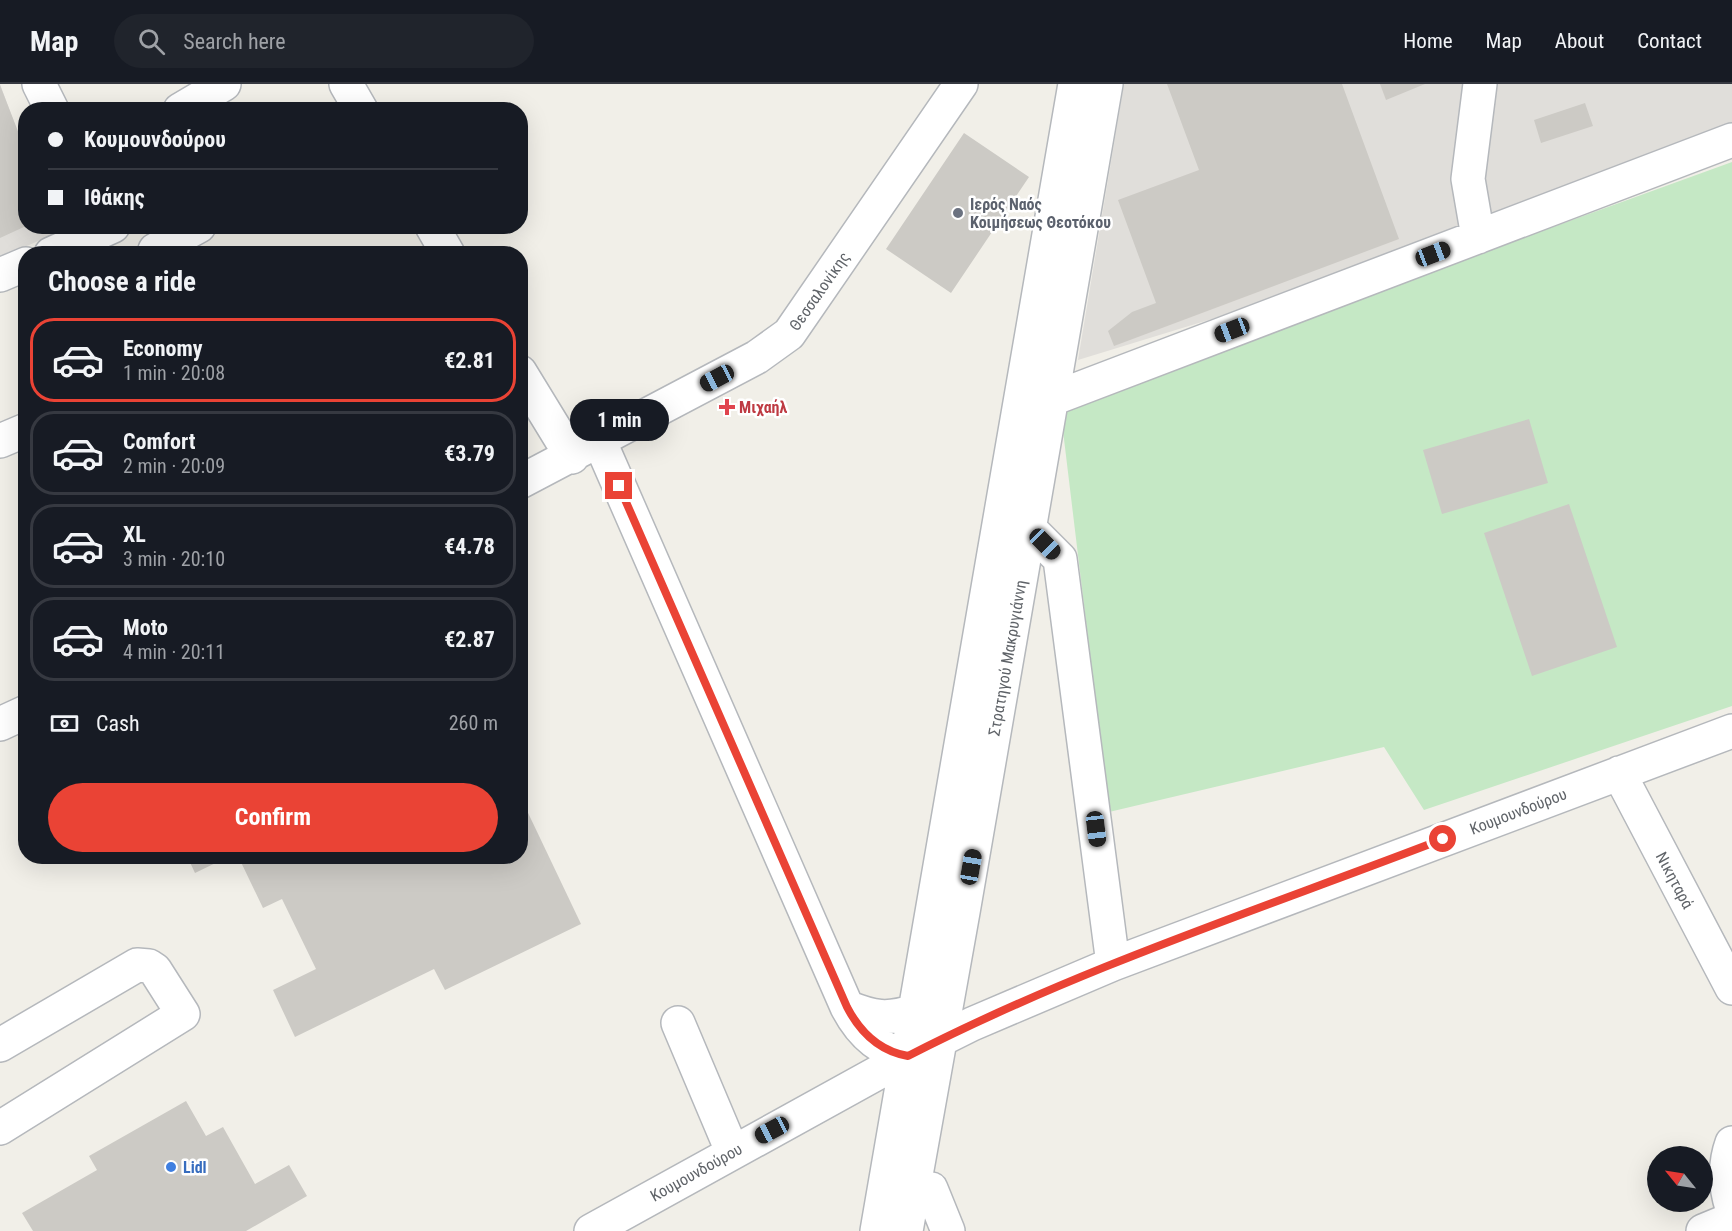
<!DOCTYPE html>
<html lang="en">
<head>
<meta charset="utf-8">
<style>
	body { margin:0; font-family:"Roboto Condensed",sans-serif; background:#20242c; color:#f1f3f6; height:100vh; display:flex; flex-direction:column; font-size:22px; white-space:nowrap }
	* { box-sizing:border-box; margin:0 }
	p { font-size:20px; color:#9ea1a6 }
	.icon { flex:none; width:33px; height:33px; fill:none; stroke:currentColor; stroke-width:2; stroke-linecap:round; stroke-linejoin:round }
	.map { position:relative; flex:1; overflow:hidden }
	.details { position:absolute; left:18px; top:162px; width:510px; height:618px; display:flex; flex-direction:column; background:#171b24; border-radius:24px; box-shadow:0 6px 24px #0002 }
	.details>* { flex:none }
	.banner { position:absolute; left:18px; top:18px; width:510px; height:132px; border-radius:24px; box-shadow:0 6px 24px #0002; display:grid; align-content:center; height:132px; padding:0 30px; background:#171b24 }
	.needle { width:39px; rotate:300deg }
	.controls { position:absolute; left:1647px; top:1062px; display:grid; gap:12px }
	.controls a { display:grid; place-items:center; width:66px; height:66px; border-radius:50%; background:#171b24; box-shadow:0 6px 24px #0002; font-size:30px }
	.end { position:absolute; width:27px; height:27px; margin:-14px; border:8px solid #ea4335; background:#fff; box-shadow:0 0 0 3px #fff }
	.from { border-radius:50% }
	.bubble { position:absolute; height:42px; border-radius:21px; background:#171b24; box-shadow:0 6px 24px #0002; font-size:20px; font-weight:700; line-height:42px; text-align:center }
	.car { position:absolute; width:18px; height:36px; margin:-18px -9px; border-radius:8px; box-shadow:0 0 4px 2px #0007; background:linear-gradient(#222 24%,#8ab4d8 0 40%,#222 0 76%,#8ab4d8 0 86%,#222 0) }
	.banner b { display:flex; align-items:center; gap:21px; height:57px; font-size:22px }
	.banner b+b { border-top:2px solid #363941 }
	.banner i { width:15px; height:15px; background:#f1f3f6 }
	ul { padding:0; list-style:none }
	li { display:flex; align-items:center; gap:18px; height:84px; margin:0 12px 9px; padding:0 18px; border:3px solid #363941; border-radius:24px }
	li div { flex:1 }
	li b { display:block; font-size:22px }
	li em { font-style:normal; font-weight:700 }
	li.active { border-color:#ea4335 }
	li>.icon { width:54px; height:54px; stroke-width:1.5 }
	h2 { padding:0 30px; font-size:27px; line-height:72px }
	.pay { display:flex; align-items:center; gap:15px; height:66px; padding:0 30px; font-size:22px }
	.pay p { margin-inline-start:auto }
	.action { display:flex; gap:12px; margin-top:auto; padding:12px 30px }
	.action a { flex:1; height:69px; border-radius:36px; background:#ea4335; color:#fff; font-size:24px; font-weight:700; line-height:69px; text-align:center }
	header { display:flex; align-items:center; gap:36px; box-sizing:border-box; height:84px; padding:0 30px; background:#171b24; border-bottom:2px solid #363941 }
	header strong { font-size:28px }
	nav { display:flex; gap:33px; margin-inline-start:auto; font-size:21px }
	.search { width:420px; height:54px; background:#20242c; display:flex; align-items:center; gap:15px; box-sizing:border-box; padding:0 21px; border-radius:33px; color:#9ea1a6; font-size:22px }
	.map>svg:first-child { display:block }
	.industrial { fill:#e0deda }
	.green { fill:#c5e8c5 }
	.building { fill:#cccac5 }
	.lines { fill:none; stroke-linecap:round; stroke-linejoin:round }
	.minor-casing { stroke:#b5b8bc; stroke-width:36 }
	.minor { stroke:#fff; stroke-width:33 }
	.route { stroke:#ea4335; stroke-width:8 }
	.worship-dot { fill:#6b7280; stroke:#fff; stroke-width:2 }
	.health-dot { fill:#e0444e; stroke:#fff; stroke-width:2 }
	.shop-dot { fill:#3f7fe0; stroke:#fff; stroke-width:2 }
	.labels { text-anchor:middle; stroke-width:5; stroke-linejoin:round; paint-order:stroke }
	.worship-label { font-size:16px; font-weight:bold; fill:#5b616d; stroke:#fff; text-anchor:start }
	.street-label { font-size:16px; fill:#5f6368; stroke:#fff }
	.health-label { font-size:16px; font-weight:bold; fill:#be3a42; stroke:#fff; text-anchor:start }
	.shop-label { font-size:16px; font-weight:bold; fill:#366cbe; stroke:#fff; text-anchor:start }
</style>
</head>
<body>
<header>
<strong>Map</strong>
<div class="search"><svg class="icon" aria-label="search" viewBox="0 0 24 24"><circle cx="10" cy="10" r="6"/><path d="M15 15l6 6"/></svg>Search here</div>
<nav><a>Home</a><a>Map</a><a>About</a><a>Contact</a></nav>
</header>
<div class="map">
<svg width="1732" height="1147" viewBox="0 0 1732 1147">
	<rect width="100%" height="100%" fill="#f1efe8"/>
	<path class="industrial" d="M 0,0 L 25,68 L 26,142 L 54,143 L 56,149 L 0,174 Z
		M 1124,0 L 1732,0 L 1732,75 L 1078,276 Z"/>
	<path class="green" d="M 1732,78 L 1732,622 L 1424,726 L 1384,663 L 1109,728 L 1060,322 Z"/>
	<path class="building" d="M 1167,0 L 1342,0 L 1399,155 L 1114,262 L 1108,247 L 1132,228 L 1156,219 L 1118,116 L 1199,86 Z
		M 1380,0 L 1425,0 L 1386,16 Z
		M 0,1 L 26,68 L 26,142 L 0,154 Z
		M 1585,19 L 1593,42 L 1541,59 L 1534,36 Z
		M 964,49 L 1029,93 L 951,209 L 886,165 Z
		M 1529,335 L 1548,399 L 1442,430 L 1423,366 Z
		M 1569,420 L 1617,563 L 1532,592 L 1484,449 Z
		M 520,712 L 581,840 L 445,906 L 434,885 L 295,953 L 273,906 L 316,885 L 282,815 L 263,824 L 238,772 L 520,772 Z
		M 187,772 L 230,772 L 195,789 Z
		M 186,1017 L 206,1052 L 223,1043 L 255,1100 L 289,1081 L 307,1112 L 246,1147 L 33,1147 L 22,1129 L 97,1086 L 89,1072 Z"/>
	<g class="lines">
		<defs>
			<path id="minor" d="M 39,0 L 52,26
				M 346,0 L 361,26
				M 180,26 L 224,0
				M 432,142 L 448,170
				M 1478,153 L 1468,95 L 1480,0
				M 155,166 L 199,142
				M 51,170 L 113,142
				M 0,191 L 26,180
				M 520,288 L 572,373
				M 1033,315 L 1052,315 L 1732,56
				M 0,357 L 26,346
				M 600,358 L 847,923 C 860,948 879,967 908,972
				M 520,398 L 757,273 L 789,250 L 961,0
				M 1030,445 L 1060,475 L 1113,880
				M 0,640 L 26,628
				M 1619,689 L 1732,904
				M 847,923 C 874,934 887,936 915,927
				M 678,939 L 732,1067
				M 0,961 L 137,881 L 149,882 L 155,886 L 183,930 L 0,1044
				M 1732,1059 C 1724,1081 1725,1102 1732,1124
				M 913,1103 L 931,1105 L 948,1147
				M 591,1147 L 908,972 L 972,940 L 1113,880 L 1732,647
				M 877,1147 L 1075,0
				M 906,1147 L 963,828 L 1106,0
				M 1703,1147 L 1732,1135"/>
		</defs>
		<use href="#minor" class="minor-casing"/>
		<use href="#minor" class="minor"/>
	</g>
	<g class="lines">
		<path class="route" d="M 619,402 L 847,923 C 860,948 879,967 908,972 C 1079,884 1264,824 1443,755"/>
	</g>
	<circle class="worship-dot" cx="958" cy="129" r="6"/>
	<path class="health-dot" d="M724 314h6v6h6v6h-6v6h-6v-6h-6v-6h6z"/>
	<circle class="shop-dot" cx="171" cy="1083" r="6"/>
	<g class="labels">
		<g class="worship-label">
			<text x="970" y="126">Ιερός Ναός<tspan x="970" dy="18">Κοιμήσεως Θεοτόκου</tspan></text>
		</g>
		<g class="street-label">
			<text transform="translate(819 207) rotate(-55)" y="6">Θεσσαλονίκης</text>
			<text transform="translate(1007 574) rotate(-80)" y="6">Στρατηγού Μακρυγιάννη</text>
			<text transform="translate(1518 727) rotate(-21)" y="6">Κουμουνδούρου</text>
			<text transform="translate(1675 796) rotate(62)" y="6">Νικηταρά</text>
			<text transform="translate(696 1088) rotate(-29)" y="6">Κουμουνδούρου</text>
		</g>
		<g class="health-label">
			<text x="739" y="329">Μιχαήλ</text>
		</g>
		<g class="shop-label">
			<text x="183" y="1089">Lidl</text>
		</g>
	</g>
</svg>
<div class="controls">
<a><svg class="needle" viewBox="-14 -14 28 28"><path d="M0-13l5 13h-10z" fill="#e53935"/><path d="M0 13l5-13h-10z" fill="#9ea1a6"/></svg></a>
</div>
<i class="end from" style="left:1443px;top:755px"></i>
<i class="end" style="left:619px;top:402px"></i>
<div class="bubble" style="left:570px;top:315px;width:99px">1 min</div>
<i class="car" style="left:1433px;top:170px;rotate:69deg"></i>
<i class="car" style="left:1232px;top:246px;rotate:249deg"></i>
<i class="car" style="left:717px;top:294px;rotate:242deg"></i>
<i class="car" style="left:1045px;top:460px;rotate:135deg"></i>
<i class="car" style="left:1096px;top:745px;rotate:173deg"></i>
<i class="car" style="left:971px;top:783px;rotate:10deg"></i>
<i class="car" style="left:772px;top:1046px;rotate:242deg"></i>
<div class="banner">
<b><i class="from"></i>Κουμουνδούρου</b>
<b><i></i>Ιθάκης</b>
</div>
<section class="details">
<h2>Choose a ride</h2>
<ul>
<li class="active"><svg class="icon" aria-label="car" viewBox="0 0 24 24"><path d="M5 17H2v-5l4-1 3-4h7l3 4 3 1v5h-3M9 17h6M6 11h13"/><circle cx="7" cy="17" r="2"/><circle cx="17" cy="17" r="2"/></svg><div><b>Economy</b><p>1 min · 20:08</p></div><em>€2.81</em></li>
<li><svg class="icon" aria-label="car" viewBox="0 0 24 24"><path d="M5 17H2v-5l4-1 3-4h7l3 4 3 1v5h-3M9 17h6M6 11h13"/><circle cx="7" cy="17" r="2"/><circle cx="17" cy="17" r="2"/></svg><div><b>Comfort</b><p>2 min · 20:09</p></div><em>€3.79</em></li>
<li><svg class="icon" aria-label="car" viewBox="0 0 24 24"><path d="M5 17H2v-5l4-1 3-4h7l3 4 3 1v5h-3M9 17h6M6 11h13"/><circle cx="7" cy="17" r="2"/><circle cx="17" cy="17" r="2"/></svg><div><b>XL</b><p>3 min · 20:10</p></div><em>€4.78</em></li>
<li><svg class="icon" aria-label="car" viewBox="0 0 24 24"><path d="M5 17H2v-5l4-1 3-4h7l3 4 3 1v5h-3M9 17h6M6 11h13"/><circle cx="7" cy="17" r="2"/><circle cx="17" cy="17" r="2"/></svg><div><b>Moto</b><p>4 min · 20:11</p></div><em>€2.87</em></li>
</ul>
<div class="pay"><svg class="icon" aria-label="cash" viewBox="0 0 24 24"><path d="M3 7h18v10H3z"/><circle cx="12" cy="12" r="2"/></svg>Cash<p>260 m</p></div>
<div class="action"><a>Confirm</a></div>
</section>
</div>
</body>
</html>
